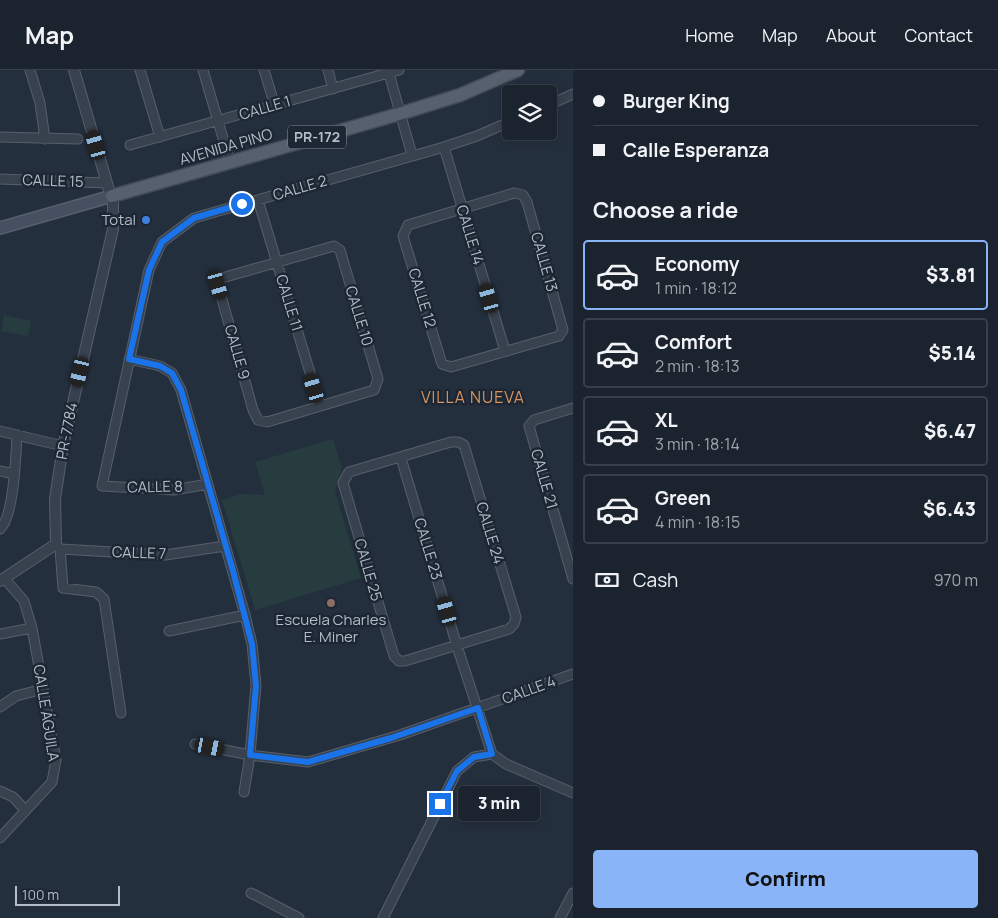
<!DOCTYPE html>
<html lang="en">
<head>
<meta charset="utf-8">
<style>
	body { margin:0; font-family:Manrope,sans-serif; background:#242b36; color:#f1f3f6; height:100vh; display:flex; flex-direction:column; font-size:19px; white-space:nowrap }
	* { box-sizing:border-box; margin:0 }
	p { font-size:16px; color:#a0a4aa }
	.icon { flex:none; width:28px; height:28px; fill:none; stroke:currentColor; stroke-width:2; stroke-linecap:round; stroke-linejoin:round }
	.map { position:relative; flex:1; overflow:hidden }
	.details { display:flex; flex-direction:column; background:#1b232e; width:425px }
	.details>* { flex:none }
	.guide { display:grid; align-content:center; height:110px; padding:0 20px; background:#1b232e }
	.buttons { position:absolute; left:502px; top:15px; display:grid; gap:10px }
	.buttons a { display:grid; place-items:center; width:55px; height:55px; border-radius:5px; background:#1b232e; box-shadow:0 2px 12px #0003,0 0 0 1px #39404a; font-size:25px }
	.scale { position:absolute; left:15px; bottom:12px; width:105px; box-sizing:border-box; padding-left:5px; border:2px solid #b4bcc9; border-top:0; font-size:14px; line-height:18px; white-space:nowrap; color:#b4bcc9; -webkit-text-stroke:4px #1d2633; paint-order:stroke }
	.end { position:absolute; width:22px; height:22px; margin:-11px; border:6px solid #1a73e8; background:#fff; box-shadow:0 0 0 2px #fff }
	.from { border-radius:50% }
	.bubble { position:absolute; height:35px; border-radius:5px; background:#1b232e; box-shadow:0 2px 12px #0003,0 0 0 1px #39404a; font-size:16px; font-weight:800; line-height:35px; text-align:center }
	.car { position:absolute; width:15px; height:30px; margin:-15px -8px; border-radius:6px; box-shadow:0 0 4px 1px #0007; background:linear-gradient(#222 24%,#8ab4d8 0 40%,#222 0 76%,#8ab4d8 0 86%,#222 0) }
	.guide b { display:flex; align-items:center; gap:18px; height:48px; font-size:19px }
	.guide b+b { border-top:1px solid #39404a }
	.guide i { width:12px; height:12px; background:#f1f3f6 }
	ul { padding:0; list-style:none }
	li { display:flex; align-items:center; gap:15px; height:70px; margin:0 10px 8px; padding:0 10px; border:2px solid #39404a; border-radius:5px }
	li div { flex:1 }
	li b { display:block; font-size:19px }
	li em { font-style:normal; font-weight:800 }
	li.active { border-color:#8ab4f8 }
	li>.icon { width:45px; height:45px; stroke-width:1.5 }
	h2 { padding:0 20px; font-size:22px; line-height:60px }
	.pay { display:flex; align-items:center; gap:12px; height:55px; padding:0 20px; font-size:19px }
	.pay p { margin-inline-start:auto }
	.button { display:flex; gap:10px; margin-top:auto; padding:10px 20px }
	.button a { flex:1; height:58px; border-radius:5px; background:#8ab4f8; color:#111; font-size:20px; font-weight:800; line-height:58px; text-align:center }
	header { display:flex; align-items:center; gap:30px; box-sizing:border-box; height:70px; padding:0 25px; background:#1b232e; border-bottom:1px solid #39404a }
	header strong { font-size:24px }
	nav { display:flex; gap:28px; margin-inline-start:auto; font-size:18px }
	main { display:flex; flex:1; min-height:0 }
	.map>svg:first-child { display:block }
	.green { fill:#263c3f }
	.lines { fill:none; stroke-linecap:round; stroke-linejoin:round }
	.minor-casing { stroke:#565f6c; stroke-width:11 }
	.tertiary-casing { stroke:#565f6c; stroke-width:12 }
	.secondary-casing { stroke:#565f6c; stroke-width:14 }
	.primary-casing { stroke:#414a57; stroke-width:15 }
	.minor { stroke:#38414e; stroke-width:9 }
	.tertiary { stroke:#38414e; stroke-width:10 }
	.secondary { stroke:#465061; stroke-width:11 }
	.primary { stroke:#56606e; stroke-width:12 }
	.route { stroke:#1a73e8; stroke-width:6 }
	.shop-dot { fill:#3f7fe0; stroke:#1d2633; stroke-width:2 }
	.education-dot { fill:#8d6e63; stroke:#1d2633; stroke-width:2 }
	.labels { text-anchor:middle; stroke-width:5; stroke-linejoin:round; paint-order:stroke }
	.shield { fill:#1d2633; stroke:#878f9c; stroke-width:1 }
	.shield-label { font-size:14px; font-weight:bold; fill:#b4bcc9 }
	.street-label { font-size:15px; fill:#b4bcc9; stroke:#1d2633 }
	.poi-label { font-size:15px; fill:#b4bcc9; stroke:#1d2633; text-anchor:end }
	.neighbourhood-label { font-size:16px; letter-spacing:1px; fill:#d59563; stroke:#1d2633 }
</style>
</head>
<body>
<header>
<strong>Map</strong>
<nav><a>Home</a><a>Map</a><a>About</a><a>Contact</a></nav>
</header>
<main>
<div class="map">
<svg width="573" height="848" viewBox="0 0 573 848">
	<rect width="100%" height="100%" fill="#242f3e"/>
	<path class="green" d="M 4,245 L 31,251 L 28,266 L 1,261 Z
		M 333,369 L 342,398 L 335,421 L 361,508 L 255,540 L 222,430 L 241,424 L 265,425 L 255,392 Z"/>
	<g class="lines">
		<defs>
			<path id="minor" d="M 30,0 L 40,33 L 45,69
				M 140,0 L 160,67
				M 203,0 L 230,92
				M 264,0 L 275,36
				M 328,0 L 333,19
				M 388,0 L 412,85
				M 549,35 L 573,24
				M 0,67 L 78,69
				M 130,75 L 399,0
				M 444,77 L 505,281
				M 0,109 L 107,113
				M 514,123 L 523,125 L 527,132 L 563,260 L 559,266 L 451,297 L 442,294 L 403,166 L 408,155 Z
				M 258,130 L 320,336
				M 334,176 L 340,180 L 378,309 L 374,320 L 267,352 L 258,350 L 253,340 L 218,215 L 222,208 Z
				M 129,289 L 160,296 L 172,303 L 181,320 L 245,545 L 252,574 L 256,615 L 250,685 L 244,722
				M 573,338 L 534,350 L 529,356 L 573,509
				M 0,361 L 63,376
				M 451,372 L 458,372 L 464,375 L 516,547 L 514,554 L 509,559 L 405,591 L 399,591 L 394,586 L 343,413 L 349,402 Z
				M 401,388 L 457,576 L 492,684
				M 0,401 L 14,404
				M 208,414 L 174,420 L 102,416 L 149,200 L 162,172 L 194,148 L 444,77 L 477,66 L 511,51
				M 0,459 C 14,447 16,384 17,365
				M 56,474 L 60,479 L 165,485 L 225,476
				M 60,479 L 63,518 L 96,522 L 104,529 L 121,643
				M 169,561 L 245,545
				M 0,564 L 32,558
				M 0,637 L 16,626 L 43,619
				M 195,674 L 250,685 L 308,692 L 400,665 L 573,604
				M 0,721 L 13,727 L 25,740
				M 0,768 L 52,712 L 56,690 L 32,558 L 24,531 L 4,508
				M 251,823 L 299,848
				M 383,848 L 457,701 L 474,687 L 492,684 L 506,694 L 573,723
				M 560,848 L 573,823"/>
			<path id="tertiary" d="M 0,511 L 56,474 L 55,429 L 63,376 L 113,159 L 113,133 L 107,113 L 74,0"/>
			<path id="secondary" d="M 0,158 L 112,126"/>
			<path id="primary" d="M 112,126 L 399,44 L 460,25 L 518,0"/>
		</defs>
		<use href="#minor" class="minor-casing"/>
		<use href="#tertiary" class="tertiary-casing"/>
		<use href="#secondary" class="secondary-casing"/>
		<use href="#primary" class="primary-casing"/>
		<use href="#minor" class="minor"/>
		<use href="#tertiary" class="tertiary"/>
		<use href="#secondary" class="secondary"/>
		<use href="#primary" class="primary"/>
	</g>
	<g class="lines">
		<path class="route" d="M 242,134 L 194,148 L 162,172 L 149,200 L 129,289 L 160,296 L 172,303 L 181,320 L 233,501 L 252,574 L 256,616 L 250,685 L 308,692 L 391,668 L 478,638 L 492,684 L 474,687 L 457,701 L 440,734"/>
	</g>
	<circle class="shop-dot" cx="146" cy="150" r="5"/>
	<circle class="education-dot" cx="331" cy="533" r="5"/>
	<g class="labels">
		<rect class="shield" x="288" y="55.5" width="58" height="23" rx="4"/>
		<g class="shield-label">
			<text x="317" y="72">PR-172</text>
		</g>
		<g class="street-label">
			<text transform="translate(265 38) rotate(-16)" y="5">CALLE 1</text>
			<text transform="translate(226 77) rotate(-16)" y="5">AVENIDA PINO</text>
			<text transform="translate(53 111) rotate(2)" y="5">CALLE 15</text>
			<text transform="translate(300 118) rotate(-16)" y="5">CALLE 2</text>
			<text transform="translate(470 165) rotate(73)" y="5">CALLE 14</text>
			<text transform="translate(544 192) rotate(74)" y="5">CALLE 13</text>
			<text transform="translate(422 228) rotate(73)" y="5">CALLE 12</text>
			<text transform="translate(289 233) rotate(73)" y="5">CALLE 11</text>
			<text transform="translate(359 246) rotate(73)" y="5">CALLE 10</text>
			<text transform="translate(237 282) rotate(74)" y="5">CALLE 9</text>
			<text transform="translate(67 361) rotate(-79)" y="5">PR-7784</text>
			<text transform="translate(544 409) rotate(74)" y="5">CALLE 21</text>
			<text transform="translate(155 417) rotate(-1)" y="5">CALLE 8</text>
			<text transform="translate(490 463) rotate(73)" y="5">CALLE 24</text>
			<text transform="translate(428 479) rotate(73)" y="5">CALLE 23</text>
			<text transform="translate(139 483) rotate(2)" y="5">CALLE 7</text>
			<text transform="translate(368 500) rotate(74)" y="5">CALLE 25</text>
			<text transform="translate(529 620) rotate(-20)" y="5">CALLE 4</text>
			<text transform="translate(46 643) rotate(81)" y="5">CALLE ÁGUILA</text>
		</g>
		<g class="poi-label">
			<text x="136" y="155">Total</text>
			<text x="331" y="555" text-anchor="middle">Escuela Charles<tspan x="331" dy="17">E. Miner</tspan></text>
		</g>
		<g class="neighbourhood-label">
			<text x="473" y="333">VILLA NUEVA</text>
		</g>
	</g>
</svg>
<div class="buttons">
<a><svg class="icon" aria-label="layers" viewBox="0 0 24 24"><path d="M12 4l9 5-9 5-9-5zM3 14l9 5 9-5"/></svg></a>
</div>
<div class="scale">100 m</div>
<i class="end from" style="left:242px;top:134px"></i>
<i class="end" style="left:440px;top:734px"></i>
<div class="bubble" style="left:458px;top:716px;width:82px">3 min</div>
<i class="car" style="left:96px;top:75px;rotate:344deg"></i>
<i class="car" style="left:218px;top:215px;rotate:164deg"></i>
<i class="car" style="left:489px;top:228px;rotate:344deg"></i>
<i class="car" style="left:80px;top:302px;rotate:193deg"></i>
<i class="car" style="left:314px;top:318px;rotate:343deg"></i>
<i class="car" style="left:447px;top:541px;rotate:344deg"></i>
<i class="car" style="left:210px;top:677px;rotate:101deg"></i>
</div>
<section class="details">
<div class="guide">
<b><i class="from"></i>Burger King</b>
<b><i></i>Calle Esperanza</b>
</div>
<h2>Choose a ride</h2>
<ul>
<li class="active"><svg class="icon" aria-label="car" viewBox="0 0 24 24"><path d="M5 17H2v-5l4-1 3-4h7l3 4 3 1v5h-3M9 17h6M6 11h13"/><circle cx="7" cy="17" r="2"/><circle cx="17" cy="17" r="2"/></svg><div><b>Economy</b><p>1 min · 18:12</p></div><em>$3.81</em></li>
<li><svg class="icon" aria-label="car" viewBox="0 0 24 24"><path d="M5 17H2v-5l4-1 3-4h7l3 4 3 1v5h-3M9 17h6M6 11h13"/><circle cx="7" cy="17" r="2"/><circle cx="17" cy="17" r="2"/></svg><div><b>Comfort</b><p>2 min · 18:13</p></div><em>$5.14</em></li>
<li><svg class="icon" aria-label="car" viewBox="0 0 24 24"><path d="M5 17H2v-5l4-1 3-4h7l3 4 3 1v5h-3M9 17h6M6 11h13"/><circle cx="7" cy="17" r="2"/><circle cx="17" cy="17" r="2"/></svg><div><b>XL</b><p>3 min · 18:14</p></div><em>$6.47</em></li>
<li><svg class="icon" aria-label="car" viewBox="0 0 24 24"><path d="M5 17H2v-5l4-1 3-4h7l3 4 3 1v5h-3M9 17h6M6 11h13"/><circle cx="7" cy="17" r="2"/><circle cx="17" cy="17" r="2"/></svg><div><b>Green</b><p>4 min · 18:15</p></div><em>$6.43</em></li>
</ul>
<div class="pay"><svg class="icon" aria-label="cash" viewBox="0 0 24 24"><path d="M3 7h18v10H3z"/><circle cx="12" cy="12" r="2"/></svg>Cash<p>970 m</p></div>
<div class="button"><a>Confirm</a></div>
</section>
</main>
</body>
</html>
